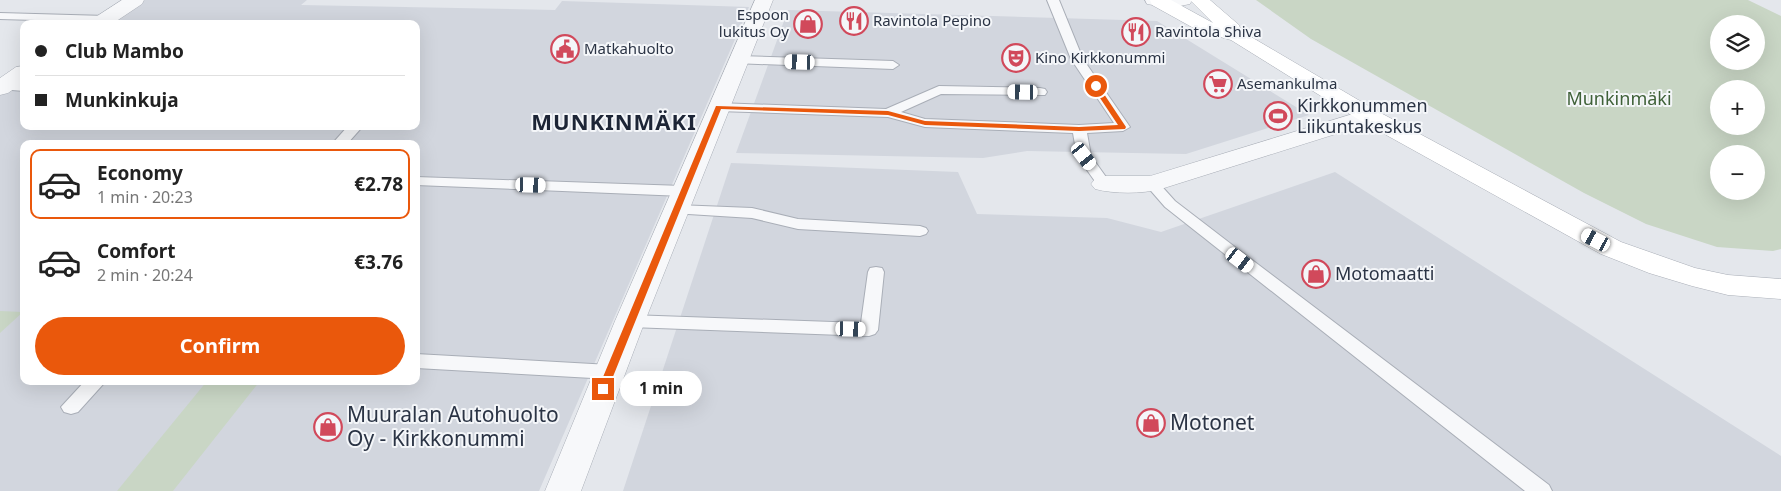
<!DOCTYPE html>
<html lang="en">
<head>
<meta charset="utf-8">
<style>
	body { margin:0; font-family:"Noto Sans",sans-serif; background:#f2f2f2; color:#222; height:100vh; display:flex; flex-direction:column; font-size:19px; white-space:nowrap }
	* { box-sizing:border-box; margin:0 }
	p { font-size:16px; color:#767676 }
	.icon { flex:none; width:28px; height:28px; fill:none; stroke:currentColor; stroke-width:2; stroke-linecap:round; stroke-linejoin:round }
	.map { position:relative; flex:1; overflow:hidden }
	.sheet { position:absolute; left:20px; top:140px; width:400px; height:245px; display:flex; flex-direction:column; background:#fff; border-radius:10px; box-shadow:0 5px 20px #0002 }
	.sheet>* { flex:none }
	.top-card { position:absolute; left:20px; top:20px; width:400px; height:110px; border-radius:10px; box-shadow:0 5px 20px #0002; display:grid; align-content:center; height:110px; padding:0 15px; background:#fff }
	.tools { position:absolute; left:1710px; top:15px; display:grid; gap:10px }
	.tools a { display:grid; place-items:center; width:55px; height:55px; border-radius:50%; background:#fff; box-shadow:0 5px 20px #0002; font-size:25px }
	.end { position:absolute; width:22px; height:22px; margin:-11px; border:6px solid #ea580c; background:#fff; box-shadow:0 0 0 2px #fff }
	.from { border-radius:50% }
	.bubble { position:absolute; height:35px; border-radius:18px; background:#fff; box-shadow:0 5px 20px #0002; font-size:16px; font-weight:700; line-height:35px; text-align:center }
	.car { position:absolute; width:15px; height:30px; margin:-15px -8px; border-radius:6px; box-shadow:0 0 4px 1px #0007; background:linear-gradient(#fff 24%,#345 0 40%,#fff 0 76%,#345 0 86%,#fff 0) }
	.top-card b { display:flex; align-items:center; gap:18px; height:48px; font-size:19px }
	.top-card b+b { border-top:1px solid #e0e0e0 }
	.top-card i { width:12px; height:12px; background:#222 }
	ul { padding:9px 0 0; list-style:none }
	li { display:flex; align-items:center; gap:15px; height:70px; margin:0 10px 8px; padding:0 5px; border:2px solid transparent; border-radius:10px }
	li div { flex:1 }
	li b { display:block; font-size:19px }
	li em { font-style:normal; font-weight:700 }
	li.on { border-color:#ea580c }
	li>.icon { width:45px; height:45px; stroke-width:1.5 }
	.cta { display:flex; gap:10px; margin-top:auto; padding:10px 15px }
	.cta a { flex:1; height:58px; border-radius:30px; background:#ea580c; color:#fff; font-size:20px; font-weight:700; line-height:58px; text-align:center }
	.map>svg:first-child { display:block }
	.built { fill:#d2d6de; fill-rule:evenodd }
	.green { fill:#c9d6c5; fill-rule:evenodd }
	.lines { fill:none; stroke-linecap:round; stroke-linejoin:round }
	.service-casing { stroke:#a9aeb7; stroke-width:2 }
	.minor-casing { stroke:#a9aeb7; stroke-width:1 }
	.tertiary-casing { stroke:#a9aeb7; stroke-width:1 }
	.secondary-casing { stroke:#a9aeb7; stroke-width:1 }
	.service { fill:#f7f8fa; fill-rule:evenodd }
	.minor { fill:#f7f8fa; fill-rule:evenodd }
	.tertiary { fill:#f7f8fa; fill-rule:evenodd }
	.secondary { fill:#fff; fill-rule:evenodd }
	.route { fill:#ea580c }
	.labels { text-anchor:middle; stroke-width:4; stroke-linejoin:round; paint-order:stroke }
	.far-poi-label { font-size:15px; fill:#2b3445; stroke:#f4f6f9; text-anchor:start }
	.park-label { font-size:18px; fill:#3f6138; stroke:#f4f6f9 }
	.poi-label { font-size:18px; fill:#2b3445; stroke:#f4f6f9; text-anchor:start }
	.near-poi-label { font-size:21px; fill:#2b3445; stroke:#f4f6f9; text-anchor:start }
	.district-label { font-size:22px; font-weight:bold; letter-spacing:1px; fill:#1d2536; stroke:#f4f6f9 }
</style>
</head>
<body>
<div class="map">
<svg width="1781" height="491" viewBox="0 0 1781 491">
	<rect width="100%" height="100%" fill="#e4e7ec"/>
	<path class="built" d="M 145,0 L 307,0 L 301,5 L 555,10 L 562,1 L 749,7 L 539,491 L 0,491 L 0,93 L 24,77 L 24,126 L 416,126 L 416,24 L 108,24 ZM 24,144 L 416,144 L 416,381 L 24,381 Z
		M 788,10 L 1157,21 L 1309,115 L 1186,154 L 1027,151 L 983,158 L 736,153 Z
		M 731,163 L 958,172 L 977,214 L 1107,218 L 1161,232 L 1335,172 L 1781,456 L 1781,491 L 623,491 Z"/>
	<path class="green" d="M 1256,0 L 1748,0 L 1781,16 L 1781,249 L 1773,251 L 1717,247 L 1646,224 L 1584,193 L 1311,39 ZM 1719,24 L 1756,24 L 1756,61 L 1719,61 ZM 1719,89 L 1756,89 L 1756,126 L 1719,126 ZM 1719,154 L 1756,154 L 1756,191 L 1719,191 Z
		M 0,311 L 23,312 L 0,333 Z
		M 207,381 L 260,381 L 173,491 L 117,491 Z"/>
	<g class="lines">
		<defs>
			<path id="service" d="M 1047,0 L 1059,0 L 1083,59 L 1130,127 L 1123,131 L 1087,133 L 1091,156 L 1111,184 L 1109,187 L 1099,187 L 1077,156 L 1073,133 L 925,127 L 888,117 L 718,111 L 711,107 L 718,103 L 886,109 L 939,86 L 1040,88 L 1045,89 L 1047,92 L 1045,95 L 941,94 L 901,112 L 925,119 L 1079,125 L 1114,123 L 1071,59 Z
				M 0,13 L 106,16 L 112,19 L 106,22 L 0,19 Z
				M 738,56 L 893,61 L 899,65 L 893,69 L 734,63 L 732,60 L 734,57 Z
				M 0,83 L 24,83 L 24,91 L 0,89 Z
				M 348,126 L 363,126 L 347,144 L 332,144 Z
				M 416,177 L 683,186 L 688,188 L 691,191 L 688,194 L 683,196 L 416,185 Z
				M 1152,180 L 1157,181 L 1175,201 L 1231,244 L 1549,485 L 1552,491 L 1525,491 L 1165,207 L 1145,184 L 1147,181 Z
				M 677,205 L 752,208 L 798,219 L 920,226 L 926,228 L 928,231 L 926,234 L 920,236 L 798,229 L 752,218 L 672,213 L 669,210 L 672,207 Z
				M 876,267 L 882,268 L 884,272 L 878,330 L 875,334 L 869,336 L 630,327 L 624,325 L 621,321 L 624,317 L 630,315 L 861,323 L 868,272 L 870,268 Z
				M 416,354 L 610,365 L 617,367 L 619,372 L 617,377 L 610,379 L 416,368 Z
				M 85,381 L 106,381 L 78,412 L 71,414 L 64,412 L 61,407 Z"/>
			<path id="minor" d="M 122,0 L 144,0 L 142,4 L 112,24 L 88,24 L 91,20 Z
				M 755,0 L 773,0 L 645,321 L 581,491 L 545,491 L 615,321 Z
				M 24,66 L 24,82 L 8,93 L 0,95 L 0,78 L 16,67 Z
				M 1369,109 L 1377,111 L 1380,116 L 1377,121 L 1161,189 C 1142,194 1114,194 1095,189 L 1091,184 L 1095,179 L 1104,176 L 1150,176 Z"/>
			<path id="tertiary" d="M 1145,0 L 1192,0 L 1190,4 L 1170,8 L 1147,4 Z"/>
			<path id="secondary" d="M 1150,0 L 1171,0 L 1213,23 L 1190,0 L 1210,0 L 1239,25 L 1241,31 L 1377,111 L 1621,242 L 1695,268 L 1728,275 L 1781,279 L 1781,299 L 1728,295 L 1692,286 L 1649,273 L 1601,254 L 1361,121 L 1231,40 L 1199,31 L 1152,5 Z"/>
		</defs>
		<use href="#service" class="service-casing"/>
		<use href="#minor" class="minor-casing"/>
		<use href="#tertiary" class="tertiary-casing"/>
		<use href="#secondary" class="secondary-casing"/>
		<use href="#service" class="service"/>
		<use href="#minor" class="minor"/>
		<use href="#tertiary" class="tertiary"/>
		<use href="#secondary" class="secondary"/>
	</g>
	<path class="route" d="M 1093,85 L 1098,85 L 1126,127 L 1125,129 L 1079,131 L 925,125 L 888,115 L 721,109 L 608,389 L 603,392 L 600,391 L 598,389 L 716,106 L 888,111 L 925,121 L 1079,127 L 1118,125 L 1092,86 Z"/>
	<defs>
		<symbol id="restaurant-ring" viewBox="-11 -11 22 22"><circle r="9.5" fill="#f4f6f9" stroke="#d1495b" stroke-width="1.5"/><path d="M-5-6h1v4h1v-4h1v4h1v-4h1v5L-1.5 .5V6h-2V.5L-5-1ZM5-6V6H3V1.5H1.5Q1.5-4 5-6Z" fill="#d1495b"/></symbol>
		<symbol id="shop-ring" viewBox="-11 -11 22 22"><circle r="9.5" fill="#f4f6f9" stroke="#d1495b" stroke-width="1.5"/><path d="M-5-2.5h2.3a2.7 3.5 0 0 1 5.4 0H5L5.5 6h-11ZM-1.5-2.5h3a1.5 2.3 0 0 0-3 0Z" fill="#d1495b"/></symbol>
		<symbol id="civic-ring" viewBox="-11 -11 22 22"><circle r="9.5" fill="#f4f6f9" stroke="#d1495b" stroke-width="1.5"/><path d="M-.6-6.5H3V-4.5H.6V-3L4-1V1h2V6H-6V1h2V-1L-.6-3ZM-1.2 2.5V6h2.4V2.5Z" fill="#d1495b"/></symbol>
		<symbol id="theatre-ring" viewBox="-11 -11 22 22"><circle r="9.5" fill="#f4f6f9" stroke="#d1495b" stroke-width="1.5"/><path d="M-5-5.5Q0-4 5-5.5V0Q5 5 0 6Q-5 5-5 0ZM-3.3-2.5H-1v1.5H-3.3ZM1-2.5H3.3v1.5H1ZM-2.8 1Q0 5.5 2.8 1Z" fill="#d1495b"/></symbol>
		<symbol id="supermarket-ring" viewBox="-11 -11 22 22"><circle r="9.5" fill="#f4f6f9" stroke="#d1495b" stroke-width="1.5"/><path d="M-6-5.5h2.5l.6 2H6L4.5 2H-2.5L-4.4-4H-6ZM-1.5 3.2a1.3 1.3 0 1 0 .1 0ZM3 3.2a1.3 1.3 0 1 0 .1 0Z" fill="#d1495b"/></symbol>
		<symbol id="stadium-ring" viewBox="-11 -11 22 22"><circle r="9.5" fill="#f4f6f9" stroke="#d1495b" stroke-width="1.5"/><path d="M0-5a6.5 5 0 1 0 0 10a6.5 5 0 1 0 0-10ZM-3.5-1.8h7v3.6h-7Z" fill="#d1495b"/></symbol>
	</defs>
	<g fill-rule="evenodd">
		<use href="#restaurant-ring" x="838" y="5" width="32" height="32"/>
		<use href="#shop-ring" x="792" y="8" width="32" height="32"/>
		<use href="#restaurant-ring" x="1120" y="16" width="32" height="32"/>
		<use href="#civic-ring" x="549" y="33" width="32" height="32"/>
		<use href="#theatre-ring" x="1000" y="42" width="32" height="32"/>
		<use href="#supermarket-ring" x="1202" y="68" width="32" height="32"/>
		<use href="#stadium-ring" x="1262" y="100" width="32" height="32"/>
		<use href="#shop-ring" x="1300" y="258" width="32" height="32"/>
		<use href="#shop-ring" x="1135" y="407" width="32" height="32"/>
		<use href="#shop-ring" x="312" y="411" width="32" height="32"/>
	</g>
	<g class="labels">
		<g class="far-poi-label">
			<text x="789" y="20" text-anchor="end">Espoon<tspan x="789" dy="17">lukitus Oy</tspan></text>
			<text x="873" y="26">Ravintola Pepino</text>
			<text x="1155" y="37">Ravintola Shiva</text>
			<text x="584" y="54">Matkahuolto</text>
			<text x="1035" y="63">Kino Kirkkonummi</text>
			<text x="1237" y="89">Asemankulma</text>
		</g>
		<g class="park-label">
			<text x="1619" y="105">Munkinmäki</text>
		</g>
		<g class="poi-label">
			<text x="1297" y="112">Kirkkonummen<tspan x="1297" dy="21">Liikuntakeskus</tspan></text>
			<text x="1335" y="280">Motomaatti</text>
		</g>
		<g class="near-poi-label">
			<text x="347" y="422">Muuralan Autohuolto<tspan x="347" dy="24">Oy - Kirkkonummi</tspan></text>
			<text x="1170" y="430">Motonet</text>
		</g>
		<g class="district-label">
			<text x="614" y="130">MUNKINMÄKI</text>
		</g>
	</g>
</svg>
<div class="tools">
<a><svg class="icon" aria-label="layers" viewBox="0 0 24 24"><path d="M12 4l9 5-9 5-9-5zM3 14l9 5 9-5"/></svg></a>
<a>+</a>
<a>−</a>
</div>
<i class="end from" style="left:1096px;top:86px"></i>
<i class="end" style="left:603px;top:389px"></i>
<div class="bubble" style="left:620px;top:371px;width:82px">1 min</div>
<i class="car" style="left:800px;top:62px;rotate:272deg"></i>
<i class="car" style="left:1023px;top:92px;rotate:271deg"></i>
<i class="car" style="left:1084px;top:156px;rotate:143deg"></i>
<i class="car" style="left:531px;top:185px;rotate:92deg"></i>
<i class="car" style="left:1596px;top:240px;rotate:298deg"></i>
<i class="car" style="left:1240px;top:260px;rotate:127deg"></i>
<i class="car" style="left:851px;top:329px;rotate:92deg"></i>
<div class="top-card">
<b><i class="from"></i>Club Mambo</b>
<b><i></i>Munkinkuja</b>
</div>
<section class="sheet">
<ul>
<li class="on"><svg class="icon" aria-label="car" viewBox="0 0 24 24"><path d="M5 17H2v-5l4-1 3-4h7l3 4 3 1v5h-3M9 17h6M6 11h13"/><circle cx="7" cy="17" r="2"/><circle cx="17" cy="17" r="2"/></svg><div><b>Economy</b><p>1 min · 20:23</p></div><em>€2.78</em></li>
<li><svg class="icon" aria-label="car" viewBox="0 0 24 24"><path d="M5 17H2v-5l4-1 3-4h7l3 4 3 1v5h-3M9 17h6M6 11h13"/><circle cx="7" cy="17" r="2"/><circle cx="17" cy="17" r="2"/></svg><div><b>Comfort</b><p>2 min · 20:24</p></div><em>€3.76</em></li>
</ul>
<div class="cta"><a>Confirm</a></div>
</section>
</div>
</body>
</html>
